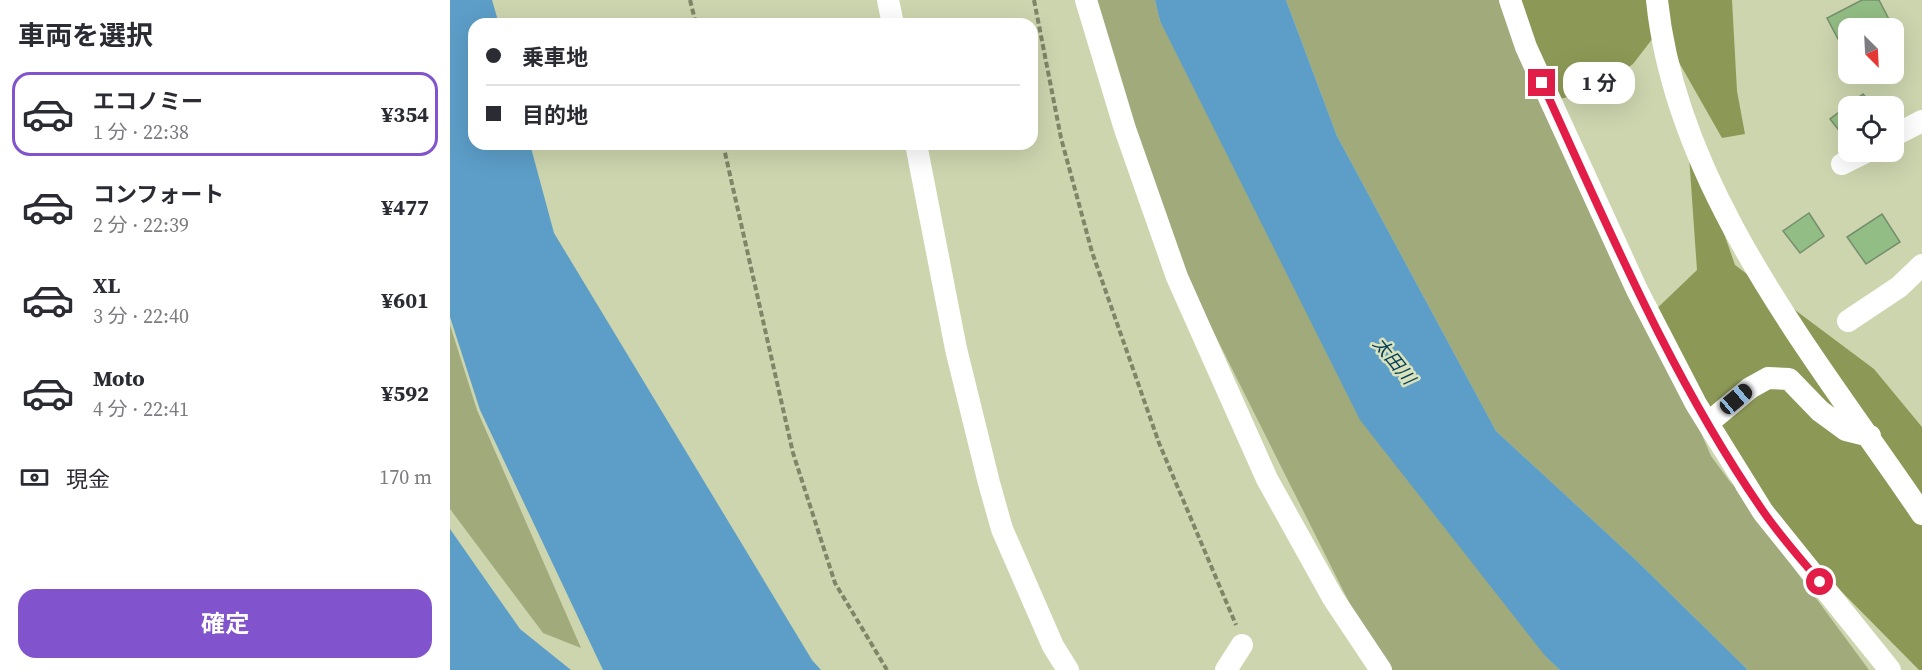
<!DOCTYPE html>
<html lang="ja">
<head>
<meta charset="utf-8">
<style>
	body { margin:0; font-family:"Source Serif 4","Noto Sans JP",serif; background:#f2f2f3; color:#2b2b33; height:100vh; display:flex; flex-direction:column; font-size:22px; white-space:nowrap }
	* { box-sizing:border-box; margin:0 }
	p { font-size:20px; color:#7c7c81 }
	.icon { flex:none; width:33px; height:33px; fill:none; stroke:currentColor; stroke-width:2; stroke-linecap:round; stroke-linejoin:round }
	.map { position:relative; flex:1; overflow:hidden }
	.sheet { display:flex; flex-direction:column; background:#fff; width:450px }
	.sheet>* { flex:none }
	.banner { position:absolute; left:18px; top:18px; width:570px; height:132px; border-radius:18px; box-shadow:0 6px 24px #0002; display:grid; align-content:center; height:132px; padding:0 18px; background:#fff }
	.needle { width:39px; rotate:156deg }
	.controls { position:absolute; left:1388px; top:18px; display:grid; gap:12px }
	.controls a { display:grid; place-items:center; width:66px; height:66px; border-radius:12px; background:#fff; box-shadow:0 6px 24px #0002; font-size:30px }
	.end { position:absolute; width:27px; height:27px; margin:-14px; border:8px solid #e11d48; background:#fff; box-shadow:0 0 0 3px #fff }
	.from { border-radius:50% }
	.bubble { position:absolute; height:42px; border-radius:18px; background:#fff; box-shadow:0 6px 24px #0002; font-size:20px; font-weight:700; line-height:42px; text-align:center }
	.car { position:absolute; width:18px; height:36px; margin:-18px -9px; border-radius:8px; box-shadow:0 0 4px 2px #0007; background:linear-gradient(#222 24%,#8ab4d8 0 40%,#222 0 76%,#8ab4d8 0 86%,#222 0) }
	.banner b { display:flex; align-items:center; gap:21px; height:57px; font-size:22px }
	.banner b+b { border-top:2px solid #e1e1e2 }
	.banner i { width:15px; height:15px; background:#2b2b33 }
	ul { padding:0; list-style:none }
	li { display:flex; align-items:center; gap:18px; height:84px; margin:0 12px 9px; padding:0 6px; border:3px solid transparent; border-radius:18px }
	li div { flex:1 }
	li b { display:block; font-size:22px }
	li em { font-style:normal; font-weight:700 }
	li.on { border-color:#8153cc }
	li>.icon { width:54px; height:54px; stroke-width:1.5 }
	h2 { padding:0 18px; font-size:27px; line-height:72px }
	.pay { display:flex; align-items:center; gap:15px; height:66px; padding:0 18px; font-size:22px }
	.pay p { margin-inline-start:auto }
	.button { display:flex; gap:12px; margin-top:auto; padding:12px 18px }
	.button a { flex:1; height:69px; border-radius:18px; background:#8153cc; color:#fff; font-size:24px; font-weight:700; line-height:69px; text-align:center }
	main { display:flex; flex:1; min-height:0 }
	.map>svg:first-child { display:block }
	.green { fill:#a0aa7b }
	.forest { fill:#8c9956 }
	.water { fill:#5c9ec8 }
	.building { fill:#92bd84; stroke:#768e6e; stroke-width:1.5 }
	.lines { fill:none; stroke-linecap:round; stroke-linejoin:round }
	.path { stroke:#7f8569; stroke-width:4; stroke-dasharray:6 3; stroke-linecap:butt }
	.street { stroke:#fff; stroke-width:22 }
	.route { stroke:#e11d48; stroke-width:8 }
	.labels { text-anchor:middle; stroke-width:5; stroke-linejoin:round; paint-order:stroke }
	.water-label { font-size:18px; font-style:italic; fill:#053e5a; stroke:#d9e2ba }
</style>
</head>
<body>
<main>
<section class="sheet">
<h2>車両を選択</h2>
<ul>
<li class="on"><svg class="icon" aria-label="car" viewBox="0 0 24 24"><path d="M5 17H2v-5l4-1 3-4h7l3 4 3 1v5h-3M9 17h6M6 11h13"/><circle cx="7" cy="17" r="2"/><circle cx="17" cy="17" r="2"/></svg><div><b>エコノミー</b><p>1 分 · 22:38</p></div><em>¥354</em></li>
<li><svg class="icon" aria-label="car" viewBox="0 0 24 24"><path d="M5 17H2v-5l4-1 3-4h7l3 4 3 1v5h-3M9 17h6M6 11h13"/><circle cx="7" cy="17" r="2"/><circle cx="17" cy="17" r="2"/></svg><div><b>コンフォート</b><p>2 分 · 22:39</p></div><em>¥477</em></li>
<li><svg class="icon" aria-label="car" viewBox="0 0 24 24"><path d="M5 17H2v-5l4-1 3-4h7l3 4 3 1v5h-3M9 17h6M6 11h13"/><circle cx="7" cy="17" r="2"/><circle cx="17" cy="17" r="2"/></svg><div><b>XL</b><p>3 分 · 22:40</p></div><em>¥601</em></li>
<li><svg class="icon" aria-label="car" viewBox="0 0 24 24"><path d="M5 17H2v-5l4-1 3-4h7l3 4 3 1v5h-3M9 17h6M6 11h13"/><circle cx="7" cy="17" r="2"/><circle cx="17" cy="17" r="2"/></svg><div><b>Moto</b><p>4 分 · 22:41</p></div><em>¥592</em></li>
</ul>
<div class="pay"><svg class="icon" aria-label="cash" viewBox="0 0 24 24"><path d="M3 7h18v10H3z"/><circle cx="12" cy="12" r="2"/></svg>現金<p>170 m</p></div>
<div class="button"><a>確定</a></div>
</section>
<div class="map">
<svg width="1472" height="670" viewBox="0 0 1472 670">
	<rect width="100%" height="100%" fill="#ccd5ae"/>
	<path class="green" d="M 647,0 L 705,0 L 710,21 L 1096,657 L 1110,670 L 933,670 L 704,213 Z
		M 836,0 L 1063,0 L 1261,456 L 1419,670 L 1298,670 L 1188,562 L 1046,431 L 887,136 Z
		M 0,325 L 27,410 L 131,648 L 93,633 L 0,509 Z"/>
	<path class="forest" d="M 1066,0 L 1282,0 L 1287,91 L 1295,134 L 1272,138 L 1210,29 L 1183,64 L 1144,91 L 1101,101 Z
		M 1237,127 L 1285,265 L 1424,369 L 1472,427 L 1472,670 L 1469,670 L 1313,512 L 1284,488 L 1240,392 L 1200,315 L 1247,270 Z"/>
	<path class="water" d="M 0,0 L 42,0 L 49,24 L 24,24 L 24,144 L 80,144 L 104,233 L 362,660 L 371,670 L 153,670 L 30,410 L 0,317 Z
		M 705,0 L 836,0 L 887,136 L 1046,431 L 1188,562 L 1298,670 L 1110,670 L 1096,657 L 910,420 L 710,21 Z
		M 0,529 L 70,629 L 121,670 L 0,670 Z"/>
	<path class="building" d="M 1412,0 L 1429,0 L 1447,35 L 1443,37 L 1443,28 L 1398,28 L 1398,58 L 1377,18 Z
		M 1413,94 L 1423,106 L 1398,106 L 1398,142 L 1380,119 Z
		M 1359,213 L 1374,236 L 1350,253 L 1333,231 Z
		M 1432,214 L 1450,242 L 1416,264 L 1397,237 Z"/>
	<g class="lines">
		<path class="path" d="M 240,0 L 246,24
			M 584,0 L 611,138 L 642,252 L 709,443 L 786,625
			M 273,144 L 343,453 L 385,583 L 437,670"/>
		<path class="street" d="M 438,0 L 443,24
			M 636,0 L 675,129 L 727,277 L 817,479 L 883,598 L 931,670
			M 1060,0 L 1076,47 L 1187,290 L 1246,404 L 1313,512 L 1440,670
			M 1207,0 C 1226,191 1368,360 1472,514
			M 1443,136 L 1472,121
			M 466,144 L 506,349 L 539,483 L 552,529 L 603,646 L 618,670
			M 1392,164 L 1416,152
			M 1398,321 L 1449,287 L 1472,265
			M 1258,423 L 1300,388 L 1318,378 L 1339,379 L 1370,411 L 1396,430 L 1420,436
			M 776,670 L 792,645"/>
	</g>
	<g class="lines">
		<path class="route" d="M 1092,83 C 1159,229 1221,378 1313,511 C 1330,536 1351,559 1370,582"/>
	</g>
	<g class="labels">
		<g class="water-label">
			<text transform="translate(944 361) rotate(51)" y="6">太田川</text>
		</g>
	</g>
</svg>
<div class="controls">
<a><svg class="needle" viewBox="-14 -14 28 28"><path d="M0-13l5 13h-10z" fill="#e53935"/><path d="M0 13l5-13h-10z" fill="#7c7c81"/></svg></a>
<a><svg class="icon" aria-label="locate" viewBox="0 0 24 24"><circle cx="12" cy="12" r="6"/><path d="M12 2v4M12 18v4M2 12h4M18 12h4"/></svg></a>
</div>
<i class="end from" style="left:1370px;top:582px"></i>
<i class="end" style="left:1092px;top:83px"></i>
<div class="bubble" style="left:1113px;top:62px;width:72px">1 分</div>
<i class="car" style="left:1286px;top:399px;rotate:50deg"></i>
<div class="banner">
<b><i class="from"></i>乗車地</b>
<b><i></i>目的地</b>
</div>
</div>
</main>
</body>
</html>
